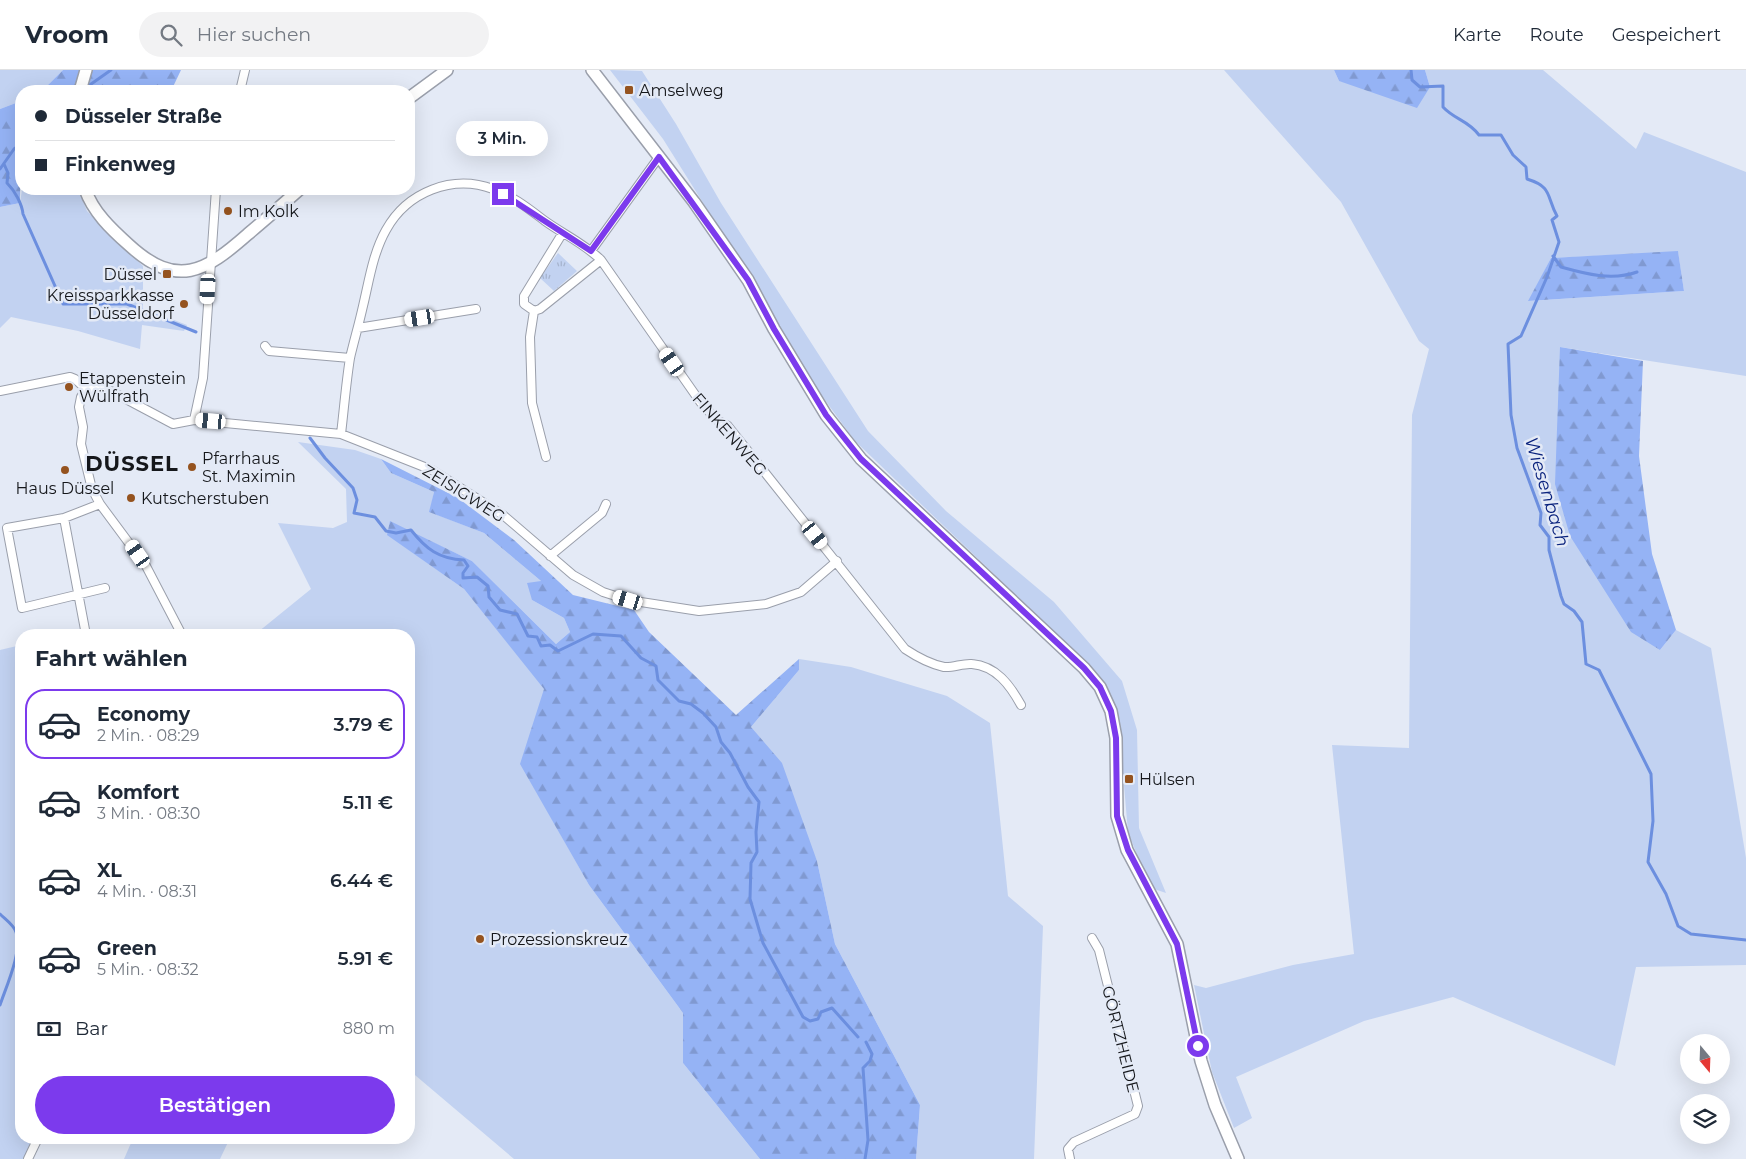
<!DOCTYPE html>
<html lang="de">
<head>
<meta charset="utf-8">
<style>
	body { margin:0; font-family:Montserrat,sans-serif; background:#f2f2f3; color:#1f2937; height:100vh; display:flex; flex-direction:column; font-size:19px; white-space:nowrap }
	* { box-sizing:border-box; margin:0 }
	p { font-size:16px; color:#747a83 }
	.icon { flex:none; width:28px; height:28px; fill:none; stroke:currentColor; stroke-width:2; stroke-linecap:round; stroke-linejoin:round }
	.map { position:relative; flex:1; overflow:hidden }
	.side { position:absolute; left:15px; top:559px; width:400px; height:515px; display:flex; flex-direction:column; background:#fff; border-radius:20px; box-shadow:0 5px 20px #0002 }
	.side>* { flex:none }
	.guide { position:absolute; left:15px; top:15px; width:400px; height:110px; border-radius:20px; box-shadow:0 5px 20px #0002; display:grid; align-content:center; height:110px; padding:0 20px; background:#fff }
	.needle { width:32px; rotate:161deg }
	.controls { position:absolute; left:1680px; top:964px; display:grid; gap:10px }
	.controls a { display:grid; place-items:center; width:50px; height:50px; border-radius:50%; background:#fff; box-shadow:0 5px 20px #0002; font-size:25px }
	.end { position:absolute; width:22px; height:22px; margin:-11px; border:6px solid #7c3aed; background:#fff; box-shadow:0 0 0 2px #fff }
	.from { border-radius:50% }
	.bubble { position:absolute; height:35px; border-radius:18px; background:#fff; box-shadow:0 5px 20px #0002; font-size:16px; font-weight:600; line-height:35px; text-align:center }
	.car { position:absolute; width:15px; height:30px; margin:-15px -8px; border-radius:6px; box-shadow:0 0 4px 1px #0007; background:linear-gradient(#fff 24%,#345 0 40%,#fff 0 76%,#345 0 86%,#fff 0) }
	.guide b { display:flex; align-items:center; gap:18px; height:48px; font-size:19px }
	.guide b+b { border-top:1px solid #e0e1e3 }
	.guide i { width:12px; height:12px; background:#1f2937 }
	ul { padding:0; list-style:none }
	li { display:flex; align-items:center; gap:15px; height:70px; margin:0 10px 8px; padding:0 10px; border:2px solid transparent; border-radius:20px }
	li div { flex:1 }
	li b { display:block; font-size:19px }
	li em { font-style:normal; font-weight:600 }
	li.active { border-color:#7c3aed }
	li>.icon { width:45px; height:45px; stroke-width:1.5 }
	h2 { padding:0 20px; font-size:22px; line-height:60px }
	.pay { display:flex; align-items:center; gap:12px; height:55px; padding:0 20px; font-size:19px }
	.pay p { margin-inline-start:auto }
	.primary-button { display:flex; gap:10px; margin-top:auto; padding:10px 20px }
	.primary-button a { flex:1; height:58px; border-radius:30px; background:#7c3aed; color:#fff; font-size:20px; font-weight:600; line-height:58px; text-align:center }
	header { display:flex; align-items:center; gap:30px; box-sizing:border-box; height:70px; padding:0 25px; background:#fff; border-bottom:1px solid #e0e1e3 }
	header strong { font-size:24px }
	nav { display:flex; gap:28px; margin-inline-start:auto; font-size:18px }
	.search { width:350px; height:45px; background:#f2f2f3; display:flex; align-items:center; gap:12px; box-sizing:border-box; padding:0 18px; border-radius:28px; color:#747a83; font-size:19px }
	.map>svg:first-child { display:block }
	.grass { fill:#c2d2f1; fill-rule:evenodd }
	.forest { fill:url(#forest-firs) }
	.park { fill:url(#park-tufts) }
	.lines { fill:none; stroke-linecap:round; stroke-linejoin:round }
	.stream { stroke:#6c8fdf; stroke-width:3 }
	.street-casing { stroke:#9a9fab; stroke-width:10 }
	.secondary-casing { stroke:#9a9fab; stroke-width:14 }
	.street { stroke:#fff; stroke-width:8 }
	.secondary { stroke:#fff; stroke-width:11 }
	.route { stroke:#7c3aed; stroke-width:6 }
	.poi-dot { fill:#95531f; stroke:#e4eaf6; stroke-width:2 }
	.labels { text-anchor:middle; stroke-width:5; stroke-linejoin:round; paint-order:stroke }
	.poi-label { font-size:16px; fill:#15171b; stroke:#e4eaf6; text-anchor:start }
	.street-label { font-size:16px; fill:#15171b; stroke:#e4eaf6 }
	.water-label { font-size:18px; font-style:italic; fill:#09227d; stroke:#e4eaf6 }
	.district-label { font-size:21px; font-weight:bold; letter-spacing:1px; fill:#15171b; stroke:#e4eaf6 }
</style>
</head>
<body>
<header>
<strong>Vroom</strong>
<div class="search"><svg class="icon" aria-label="search" viewBox="0 0 24 24"><circle cx="10" cy="10" r="6"/><path d="M15 15l6 6"/></svg>Hier suchen</div>
<nav><a>Karte</a><a>Route</a><a>Gespeichert</a></nav>
</header>
<div class="map">
<svg width="1746" height="1089" viewBox="0 0 1746 1089">
	<defs>
		<pattern id="forest-firs" width="22" height="20" patternUnits="userSpaceOnUse" patternTransform="scale(1.25)"><rect width="22" height="20" fill="#95b3f5"/><path d="M5 1l3.5 6h-7zM16 11l3.5 6h-7z" fill="#8099d1"/></pattern>
		<pattern id="park-tufts" width="24" height="20" patternUnits="userSpaceOnUse" patternTransform="scale(1.25)"><rect width="24" height="20" fill="#c2d2f1"/><path d="M3 7l-1-3M5 7V3M7 7l1-3M15 17l-1-3M17 17v-4M19 17l1-3" fill="none" stroke="#a6b4ce"/></pattern>
	</defs>
	<rect width="100%" height="100%" fill="#e4eaf6"/>
	<path class="grass" d="M 0,0 L 63,0 L 42,21 L 21,21 L 21,31 L 0,39 Z
		M 610,0 L 642,1 L 676,54 L 721,133 L 868,361 L 946,441 L 1054,532 L 1122,611 L 1137,660 L 1139,758 L 1166,823 L 1154,819 L 1140,792 L 1128,762 L 1118,645 L 1109,623 L 1093,601 L 1039,547 L 855,371 L 816,318 L 769,238 L 663,69 Z
		M 1224,0 L 1334,0 L 1339,11 L 1430,17 L 1425,0 L 1543,0 L 1636,79 L 1644,62 L 1746,102 L 1746,306 L 1560,277 L 1660,580 L 1676,560 L 1711,578 L 1746,788 L 1746,895 L 1636,897 L 1615,996 L 1453,927 L 1364,951 L 1236,1007 L 1252,1048 L 1234,1058 L 1212,1002 L 1194,915 L 1206,918 L 1293,895 L 1354,884 L 1332,675 L 1409,678 L 1412,345 L 1429,279 L 1419,271 L 1341,132 ZM 1678,182 L 1684,221 L 1529,231 L 1551,188 Z
		M 22,119 L 78,119 L 87,141 L 143,196 L 143,238 L 187,255 L 184,261 L 142,255 L 140,279 L 78,261 L 11,247 L 0,258 L 0,137 L 20,133 Z
		M 298,372 L 355,380 L 381,389 L 391,403 L 434,422 L 430,442 L 484,463 L 541,511 L 532,530 L 564,548 L 570,562 L 556,574 L 472,491 L 390,452 L 388,465 L 464,519 L 545,619 L 521,694 L 589,815 L 683,943 L 683,993 L 760,1089 L 514,1089 L 409,1000 L 409,565 L 261,565 L 258,562 L 311,519 L 278,453 L 333,458 L 347,452 L 346,419 Z
		M 21,575 L 21,1068 L 34,1068 L 24,1089 L 0,1089 L 0,580 Z
		M 799,589 L 851,597 L 947,626 L 990,653 L 1008,826 L 1043,856 L 1034,1089 L 916,1089 L 920,1035 L 835,874 L 817,791 L 751,657 L 799,600 Z
		M 118,1068 L 230,1068 L 220,1089 L 124,1089 L 131,1073 Z"/>
	<path class="forest" d="M 63,0 L 181,0 L 171,21 L 42,21 Z
		M 1334,0 L 1425,0 L 1430,17 L 1417,38 L 1339,11 Z
		M 21,31 L 20,133 L 0,137 L 0,39 Z
		M 1678,181 L 1684,221 L 1528,231 L 1551,188 Z
		M 1560,277 L 1643,291 L 1639,386 L 1652,484 L 1676,560 L 1660,580 L 1631,562 L 1570,466 L 1555,414 Z
		M 381,389 L 458,428 L 514,470 L 573,525 L 634,540 L 649,562 L 736,645 L 799,589 L 799,600 L 751,657 L 782,693 L 817,791 L 835,874 L 920,1035 L 916,1089 L 760,1089 L 683,993 L 683,943 L 589,815 L 520,694 L 544,619 L 464,519 L 387,465 L 390,451 L 472,491 L 556,574 L 570,562 L 564,548 L 532,530 L 527,513 L 541,511 L 484,463 L 429,442 L 434,422 L 391,403 Z"/>
	<path class="park" d="M 558,183 L 577,201 L 554,221 L 540,208 Z"/>
	<g class="lines">
		<path class="stream" d="M 1411,0 L 1412,10 L 1420,17 L 1443,16 L 1443,37 C 1455,50 1468,50 1479,65 L 1501,65 L 1513,85 L 1526,97 L 1527,109 C 1553,117 1546,126 1557,146 L 1552,150 L 1559,172 L 1547,207 L 1521,266 L 1508,274 L 1511,345 L 1517,378 L 1541,443 L 1540,455 L 1549,467 L 1549,480 L 1561,526 L 1564,534 L 1574,541 L 1582,552 L 1586,594 L 1599,600 L 1651,704 L 1653,751 L 1648,792 L 1666,824 L 1678,856 L 1691,864 L 1746,870
			M 84,19 L 111,0
			M 4,94 L 8,103 L 7,113 C 15,121 22,134 23,144 L 63,234 L 127,234 L 196,262
			M 0,99 L 14,79 L 21,74
			M 1553,186 L 1561,197 C 1586,204 1612,211 1637,202
			M 310,368 L 325,388 L 353,418 L 357,430 L 354,443 L 375,447 L 386,461 L 396,463 L 411,460 C 426,479 439,489 464,490 L 468,496 L 463,503 L 463,508 L 477,507 L 488,516 L 489,527 L 500,540 L 517,544 L 528,566 L 537,567 L 541,576 L 550,575 L 558,581 L 593,564 L 621,566 L 641,588 L 656,596 L 658,610 L 679,631 L 691,634 L 703,643 L 716,657 L 721,672 L 730,683 L 748,717 L 759,732 L 756,762 L 757,782 L 751,793 L 750,829 L 763,873 L 803,947 L 810,951 L 818,949 L 821,942 L 832,938 L 858,967
			M 0,844 C 5,849 14,855 16,862 C 23,880 6,917 0,935
			M 865,1089 L 868,1070 L 863,998 L 870,991 L 872,984 L 866,972"/>
		<defs>
			<path id="street" d="M 240,21 L 245,0
				M 562,164 L 524,226 L 524,234 L 534,241 L 540,239 L 601,190
				M 591,181 L 659,87
				M 534,241 L 530,267 L 532,333 L 546,387
				M 358,258 L 476,239
				M 265,276 L 269,281 L 350,288
				M 0,321 L 70,307 L 75,309 L 86,319
				M 194,350 L 203,308 L 216,119
				M 341,364 C 344,339 346,313 350,288 C 354,271 359,254 363,236 C 369,211 373,183 386,160 C 407,122 452,104 493,119 C 513,126 529,139 545,151 C 563,164 585,174 601,190 L 701,333 L 717,350 L 728,356 L 905,579 C 917,587 930,594 944,597 C 953,598 963,593 972,594 C 996,596 1010,615 1021,635
				M 100,434 L 64,448 L 7,458 L 22,538 L 105,518
				M 64,448 L 86,565
				M 550,486 L 602,443 L 606,434
				M 182,565 L 146,496 L 100,434 L 92,419 L 81,374 L 83,357 L 79,337 L 81,327 L 86,319 L 96,317 L 107,319 L 173,354 L 194,350 L 341,364 L 432,400 L 503,445 L 573,505 L 603,522 L 628,530 L 699,541 L 766,534 L 801,522 L 837,491
				M 28,1089 L 38,1068
				M 1070,1089 L 1068,1079 L 1074,1072 L 1135,1044 L 1138,1036 L 1099,880 L 1092,868"/>
			<path id="secondary" d="M 592,0 L 694,132 L 748,210 L 774,259 L 826,345 L 861,389 L 1084,598 L 1100,617 L 1111,641 L 1116,668 L 1117,746 L 1127,780 L 1177,874 L 1201,991 L 1215,1035 L 1238,1089
				M 80,21 L 86,0
				M 409,28 L 447,0
				M 85,119 C 93,142 111,159 129,175 C 177,219 205,202 248,164 C 266,149 283,134 300,119"/>
		</defs>
		<use href="#street" class="street-casing"/>
		<use href="#secondary" class="secondary-casing"/>
		<use href="#street" class="street"/>
		<use href="#secondary" class="secondary"/>
	</g>
	<g class="lines">
		<path class="route" d="M 503,124 L 591,181 L 659,87 L 748,210 L 774,259 L 826,345 L 861,389 L 1084,598 L 1100,617 L 1111,641 L 1116,668 L 1117,746 L 1128,780 L 1177,874 L 1198,976"/>
	</g>
	<g class="poi-dot">
		<rect x="624" y="15" width="10" height="10" rx="2.5"/>
		<circle cx="228" cy="141" r="5"/>
		<rect x="162" y="199" width="10" height="10" rx="2.5"/>
		<circle cx="184" cy="234" r="5"/>
		<circle cx="69" cy="317" r="5"/>
		<circle cx="192" cy="397" r="5"/>
		<circle cx="65" cy="400" r="5"/>
		<circle cx="131" cy="428" r="5"/>
		<rect x="1124" y="704" width="10" height="10" rx="2.5"/>
		<circle cx="480" cy="869" r="5"/>
	</g>
	<g class="labels">
		<g class="poi-label">
			<text x="639" y="26">Amselweg</text>
			<text x="238" y="147">Im Kolk</text>
			<text x="157" y="210" text-anchor="end">Düssel</text>
			<text x="174" y="231" text-anchor="end">Kreissparkkasse<tspan x="174" dy="18">Düsseldorf</tspan></text>
			<text x="79" y="314">Etappenstein<tspan x="79" dy="18">Wülfrath</tspan></text>
			<text x="202" y="394">Pfarrhaus<tspan x="202" dy="18">St. Maximin</tspan></text>
			<text x="65" y="424" text-anchor="middle">Haus Düssel</text>
			<text x="141" y="434">Kutscherstuben</text>
			<text x="1139" y="715">Hülsen</text>
			<text x="490" y="875">Prozessionskreuz</text>
		</g>
		<g class="street-label">
			<text transform="translate(730 364) rotate(49)" y="6">FINKENWEG</text>
			<text transform="translate(464 423) rotate(32)" y="6">ZEISIGWEG</text>
			<text transform="translate(1121 969) rotate(76)" y="6">GÖRTZHEIDE</text>
		</g>
		<g class="water-label">
			<text transform="translate(1547 422) rotate(73)" y="6">Wiesenbach</text>
		</g>
		<g class="district-label">
			<text x="132" y="401">DÜSSEL</text>
		</g>
	</g>
</svg>
<div class="controls">
<a><svg class="needle" viewBox="-14 -14 28 28"><path d="M0-13l5 13h-10z" fill="#e53935"/><path d="M0 13l5-13h-10z" fill="#747a83"/></svg></a>
<a><svg class="icon" aria-label="layers" viewBox="0 0 24 24"><path d="M12 4l9 5-9 5-9-5zM3 14l9 5 9-5"/></svg></a>
</div>
<i class="end from" style="left:1198px;top:976px"></i>
<i class="end" style="left:503px;top:124px"></i>
<div class="bubble" style="left:456px;top:51px;width:92px">3 Min.</div>
<i class="car" style="left:208px;top:219px;rotate:183deg"></i>
<i class="car" style="left:420px;top:248px;rotate:261deg"></i>
<i class="car" style="left:672px;top:292px;rotate:325deg"></i>
<i class="car" style="left:211px;top:351px;rotate:275deg"></i>
<i class="car" style="left:815px;top:465px;rotate:141deg"></i>
<i class="car" style="left:138px;top:484px;rotate:325deg"></i>
<i class="car" style="left:628px;top:530px;rotate:287deg"></i>
<div class="guide">
<b><i class="from"></i>Düsseler Straße</b>
<b><i></i>Finkenweg</b>
</div>
<section class="side">
<h2>Fahrt wählen</h2>
<ul>
<li class="active"><svg class="icon" aria-label="car" viewBox="0 0 24 24"><path d="M5 17H2v-5l4-1 3-4h7l3 4 3 1v5h-3M9 17h6M6 11h13"/><circle cx="7" cy="17" r="2"/><circle cx="17" cy="17" r="2"/></svg><div><b>Economy</b><p>2 Min. · 08:29</p></div><em>3.79 €</em></li>
<li><svg class="icon" aria-label="car" viewBox="0 0 24 24"><path d="M5 17H2v-5l4-1 3-4h7l3 4 3 1v5h-3M9 17h6M6 11h13"/><circle cx="7" cy="17" r="2"/><circle cx="17" cy="17" r="2"/></svg><div><b>Komfort</b><p>3 Min. · 08:30</p></div><em>5.11 €</em></li>
<li><svg class="icon" aria-label="car" viewBox="0 0 24 24"><path d="M5 17H2v-5l4-1 3-4h7l3 4 3 1v5h-3M9 17h6M6 11h13"/><circle cx="7" cy="17" r="2"/><circle cx="17" cy="17" r="2"/></svg><div><b>XL</b><p>4 Min. · 08:31</p></div><em>6.44 €</em></li>
<li><svg class="icon" aria-label="car" viewBox="0 0 24 24"><path d="M5 17H2v-5l4-1 3-4h7l3 4 3 1v5h-3M9 17h6M6 11h13"/><circle cx="7" cy="17" r="2"/><circle cx="17" cy="17" r="2"/></svg><div><b>Green</b><p>5 Min. · 08:32</p></div><em>5.91 €</em></li>
</ul>
<div class="pay"><svg class="icon" aria-label="cash" viewBox="0 0 24 24"><path d="M3 7h18v10H3z"/><circle cx="12" cy="12" r="2"/></svg>Bar<p>880 m</p></div>
<div class="primary-button"><a>Bestätigen</a></div>
</section>
</div>
</body>
</html>
